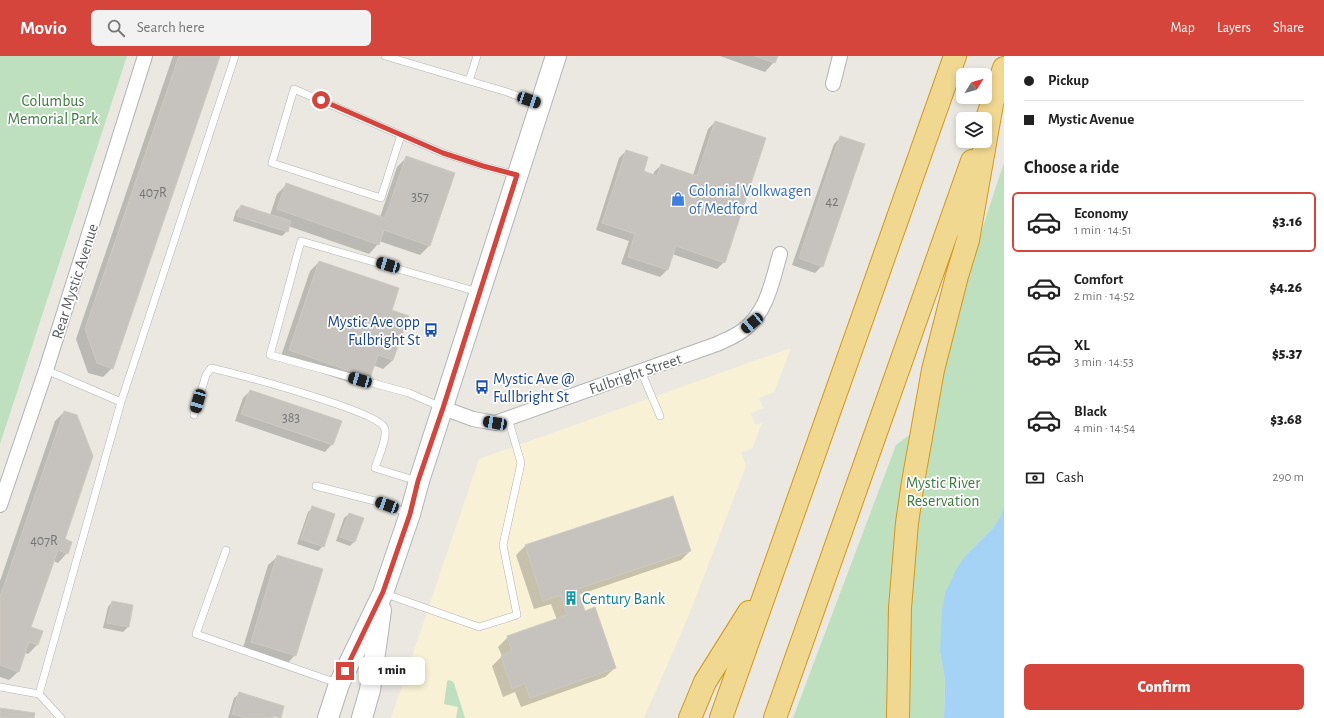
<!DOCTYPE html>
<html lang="en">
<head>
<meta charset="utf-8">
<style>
	body { margin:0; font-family:"Alegreya Sans",sans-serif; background:#f2f2f2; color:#222; height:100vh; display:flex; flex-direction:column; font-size:15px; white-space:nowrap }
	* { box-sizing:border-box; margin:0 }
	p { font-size:13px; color:#767676 }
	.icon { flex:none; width:22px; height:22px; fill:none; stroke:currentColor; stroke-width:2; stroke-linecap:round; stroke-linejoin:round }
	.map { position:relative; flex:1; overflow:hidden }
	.side { display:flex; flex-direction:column; background:#fff; width:320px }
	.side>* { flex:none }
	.guide { display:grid; align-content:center; height:88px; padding:0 20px; background:#fff }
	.needle { width:26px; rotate:53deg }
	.controls { position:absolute; left:956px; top:12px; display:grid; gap:8px }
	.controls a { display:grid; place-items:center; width:36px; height:36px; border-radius:6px; background:#fff; box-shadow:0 2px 6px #0003; font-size:20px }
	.end { position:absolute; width:18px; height:18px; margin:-9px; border:5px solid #d6453b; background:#fff; box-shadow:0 0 0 2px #fff }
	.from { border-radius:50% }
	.bubble { position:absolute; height:28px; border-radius:6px; background:#fff; box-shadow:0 2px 6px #0003; font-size:13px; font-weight:800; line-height:28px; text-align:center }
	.car { position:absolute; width:12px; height:24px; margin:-12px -6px; border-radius:5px; box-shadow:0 0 3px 1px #0007; background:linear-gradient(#222 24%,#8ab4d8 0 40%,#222 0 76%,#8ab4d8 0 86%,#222 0) }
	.guide b { display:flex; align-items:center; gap:14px; height:38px; font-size:15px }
	.guide b+b { border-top:1px solid #e0e0e0 }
	.guide i { width:10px; height:10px; background:#222 }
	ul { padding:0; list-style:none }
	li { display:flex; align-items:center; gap:12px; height:60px; margin:0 8px 6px; padding:0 12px; border:2px solid transparent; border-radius:6px }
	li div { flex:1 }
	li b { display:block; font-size:15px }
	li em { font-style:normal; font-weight:800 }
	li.selected { border-color:#d6453b }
	li>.icon { width:36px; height:36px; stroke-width:1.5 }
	h2 { padding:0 20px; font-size:18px; line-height:48px }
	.pay { display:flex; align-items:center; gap:10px; height:44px; padding:0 20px; font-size:15px }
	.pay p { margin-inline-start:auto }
	.primary-button { display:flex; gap:8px; margin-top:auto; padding:8px 20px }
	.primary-button a { flex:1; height:46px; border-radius:6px; background:#d6453b; color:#fff; font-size:16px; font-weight:800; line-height:46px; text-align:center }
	header { display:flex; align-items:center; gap:24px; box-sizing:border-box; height:56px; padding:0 20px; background:#d6453b; color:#fff }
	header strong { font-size:19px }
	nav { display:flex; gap:22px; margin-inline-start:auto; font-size:14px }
	.search { width:280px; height:36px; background:#f2f2f2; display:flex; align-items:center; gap:10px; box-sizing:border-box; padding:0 14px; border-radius:6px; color:#767676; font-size:15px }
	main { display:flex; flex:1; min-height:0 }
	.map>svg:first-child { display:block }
	.commercial { fill:#f9f1d6 }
	.green { fill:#bfe0bf }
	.water { fill:#a5d3f5 }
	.shadow { fill:#0003 }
	.building { fill:#c6c3be; stroke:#cecac0 }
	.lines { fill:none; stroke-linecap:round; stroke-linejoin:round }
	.service-casing { stroke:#b1b3b7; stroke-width:8 }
	.minor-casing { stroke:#b1b3b7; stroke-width:16 }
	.secondary-casing { stroke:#b2b5ba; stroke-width:22 }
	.motorway-casing { stroke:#d49717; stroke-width:24 }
	.service { stroke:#fff; stroke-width:7 }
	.minor { stroke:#fff; stroke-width:14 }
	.secondary { stroke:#fff; stroke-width:20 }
	.motorway { stroke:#f1d891; stroke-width:22 }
	.route { stroke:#d6453b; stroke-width:5 }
	.labels { text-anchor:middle; stroke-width:3.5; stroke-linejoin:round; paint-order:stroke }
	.number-label { font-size:14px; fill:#747678 }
	.park-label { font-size:16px; fill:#3c7c3e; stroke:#fff }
	.shop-label { font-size:16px; fill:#366cbe; stroke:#fff; text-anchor:start }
	.street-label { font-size:16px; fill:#595c60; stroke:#fff }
	.transit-label { font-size:16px; fill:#164399; stroke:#fff; text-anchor:end }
	.culture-label { font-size:16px; fill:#0d838f; stroke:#fff; text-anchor:start }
</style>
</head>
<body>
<header>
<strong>Movio</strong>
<div class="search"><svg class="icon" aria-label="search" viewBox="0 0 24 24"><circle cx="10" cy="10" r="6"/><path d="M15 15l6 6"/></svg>Search here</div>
<nav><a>Map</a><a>Layers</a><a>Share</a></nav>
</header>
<main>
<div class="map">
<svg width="1004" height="662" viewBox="0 0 1004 662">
	<rect width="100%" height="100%" fill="#eae8e0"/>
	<path class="commercial" d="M 791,292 L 774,336 L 759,342 L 763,352 L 751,357 L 755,369 L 762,367 L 752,393 L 741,396 L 746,410 L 689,559 L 644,662 L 391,662 L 479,403 Z"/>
	<path class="green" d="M 0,0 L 127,0 L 0,388 Z
		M 1004,107 L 1004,450 L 1000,461 L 993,472 L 967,498 L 940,596 L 945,625 L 944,662 L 793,662 L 896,389 L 932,362 C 952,276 975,190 1004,107 Z
		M 448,624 L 452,625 L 454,627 L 465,662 L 456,662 L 458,651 L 444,648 L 447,626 Z"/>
	<path class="water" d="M 1004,450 L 1004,662 L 944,662 L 945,625 L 940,596 L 942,554 L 945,537 L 958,510 L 967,498 L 993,472 L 1000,461 Z"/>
	<path class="shadow" d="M 173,0 L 219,0 L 112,312 L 103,321 L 88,317 L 76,283 Z
		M 720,0 L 777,0 L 774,6 L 765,16 Z
		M 715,66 L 724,206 L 717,213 L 672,198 L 667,214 L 660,221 L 621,208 L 629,185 L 596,174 L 619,102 L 626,95 L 642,116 L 653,119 L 654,116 L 661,109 L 693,119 L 708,73 Z
		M 841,81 L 822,210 L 815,217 L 792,209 L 834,88 Z
		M 407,101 L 429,190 L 420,199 L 379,185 L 378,188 L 369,198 L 288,170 L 287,175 L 282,180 L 233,165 L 236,155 L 241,150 L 270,159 L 277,138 L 286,129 L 380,161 L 397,111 Z
		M 319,206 L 390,255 L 393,304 L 383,313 L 373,309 L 369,321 L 360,330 L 280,303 L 310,215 Z
		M 250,335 L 332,388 L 325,396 L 235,365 L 243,342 Z
		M 64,356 L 63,484 L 67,497 L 58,507 L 53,505 L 30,571 L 42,575 L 37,589 L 28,598 L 25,597 L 19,615 L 9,624 L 0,621 L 0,525 L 55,365 Z
		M 313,452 L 323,490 L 318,495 L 297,488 L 308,456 Z
		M 349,458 L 355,485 L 350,490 L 336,485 L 344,462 Z
		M 525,490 L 690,495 L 681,504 L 578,539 L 584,556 L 615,612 L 605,621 L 521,651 L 515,636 L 503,641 L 492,610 L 502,600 L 498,591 L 508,581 L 557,564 L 551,548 L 534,553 L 516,499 Z
		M 278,500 L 295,599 L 286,609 L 242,595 L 268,509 Z
		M 112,546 L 132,550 L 128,571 L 123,576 L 103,572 L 108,551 Z
		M 239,638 L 283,651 L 280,662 L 268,658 L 268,660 L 276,662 L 228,662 L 234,642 Z"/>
	<path class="building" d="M 179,0 L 220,0 L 113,313 L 97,307 L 85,273 Z
		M 755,0 L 778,0 L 775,7 Z
		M 715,65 L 766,82 L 725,207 L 676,190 L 668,214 L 628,201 L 635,178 L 602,167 L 626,94 L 648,101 L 644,115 L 657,120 L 661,108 L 697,120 Z
		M 840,80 L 865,88 L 823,211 L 799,202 Z
		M 406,100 L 455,117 L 430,190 L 384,174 L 379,189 L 277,153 L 286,127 L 385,162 Z
		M 241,149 L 291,165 L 288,176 L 237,160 Z
		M 319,205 L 399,232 L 392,254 L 409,260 L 393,304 L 378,299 L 370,322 L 289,294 Z
		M 250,334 L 342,365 L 333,389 L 241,358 Z
		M 64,355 L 77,359 L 93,400 L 65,483 L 72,486 L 68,498 L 58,494 L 31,571 L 43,575 L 38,589 L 29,586 L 19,616 L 0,609 L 0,541 Z
		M 673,440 L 691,495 L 577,533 L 585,555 L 595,551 L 616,612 L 530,642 L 525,627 L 512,633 L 501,600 L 512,595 L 507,580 L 567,559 L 561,539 L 543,545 L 525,489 Z
		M 312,450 L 335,458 L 324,491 L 301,483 Z
		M 349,457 L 364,462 L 355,486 L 340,481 Z
		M 277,499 L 323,513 L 296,600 L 251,586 Z
		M 112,545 L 133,549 L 129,571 L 107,567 Z
		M 239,636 L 284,650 L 281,662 L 273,660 L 272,662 L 246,662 L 232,658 Z
		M 0,652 L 35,657 L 34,662 L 0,662 Z"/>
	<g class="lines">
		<defs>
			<path id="service" d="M 385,0 L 507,36 L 539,48
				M 469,25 L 477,0
				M 401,79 L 381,142 L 272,107 L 294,33 L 443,97 L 483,110 L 516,119
				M 46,314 L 121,346 L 235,0
				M 641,315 L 660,360
				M 441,351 L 409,337 L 270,299 L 301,185 L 478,236
				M 194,359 L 206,319 L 211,312 C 237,318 374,354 384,371 C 389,379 378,402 375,412 L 417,425
				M 316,430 L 375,445 L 408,457
				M 226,494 L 196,578 L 337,627
				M 383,537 L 479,571 L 517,559 L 503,489 L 521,407 L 508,362
				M 0,631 L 39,638 L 121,346
				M 39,638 L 61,662"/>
			<path id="minor" d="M 833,28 L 840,0
				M 443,352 L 473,363 L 495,367 L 717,288 C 725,284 734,281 742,275 C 767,257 772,226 780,198
				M 0,449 L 46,314 L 145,0"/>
			<path id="secondary" d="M 328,662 L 339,628 L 383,537 L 410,458 L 419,425 L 556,0
				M 362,662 L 370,634 L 381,554"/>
			<path id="motorway" d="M 987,62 L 1004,12
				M 690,662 L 705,626 L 749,556
				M 721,662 L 955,0
				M 775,662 L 972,105
				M 898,662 L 900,552 L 907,467 L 913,426 L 933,314 L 957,220 L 968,184 L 992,48"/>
		</defs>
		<use href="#service" class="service-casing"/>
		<use href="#minor" class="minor-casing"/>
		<use href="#secondary" class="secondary-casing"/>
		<use href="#motorway" class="motorway-casing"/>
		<use href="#service" class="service"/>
		<use href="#minor" class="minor"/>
		<use href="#secondary" class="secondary"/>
		<use href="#motorway" class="motorway"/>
	</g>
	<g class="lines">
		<path class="route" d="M 321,44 L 443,97 L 483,110 L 517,119 L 443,352 L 418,425 L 410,458 L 383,536 L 345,615"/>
	</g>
	<defs>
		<symbol id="shop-bare" viewBox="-9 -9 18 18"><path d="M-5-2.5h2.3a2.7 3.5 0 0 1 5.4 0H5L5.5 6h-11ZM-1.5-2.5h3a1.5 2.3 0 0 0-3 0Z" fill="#3f7fe0" stroke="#fff" stroke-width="2.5" paint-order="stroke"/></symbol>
		<symbol id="bus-bare" viewBox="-9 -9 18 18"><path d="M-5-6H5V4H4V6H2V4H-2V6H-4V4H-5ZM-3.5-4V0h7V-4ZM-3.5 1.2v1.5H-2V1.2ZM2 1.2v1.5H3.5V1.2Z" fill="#1a4fb4" stroke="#fff" stroke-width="2.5" paint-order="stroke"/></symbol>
		<symbol id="building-bare" viewBox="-9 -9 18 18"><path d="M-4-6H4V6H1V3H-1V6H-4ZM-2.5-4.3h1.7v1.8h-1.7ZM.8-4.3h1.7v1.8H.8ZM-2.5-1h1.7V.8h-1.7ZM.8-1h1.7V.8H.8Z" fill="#0f9aa8" stroke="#fff" stroke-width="2.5" paint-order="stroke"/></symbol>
	</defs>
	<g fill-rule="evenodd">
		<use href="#shop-bare" x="668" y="133" width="20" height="20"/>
		<use href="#bus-bare" x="421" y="264" width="20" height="20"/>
		<use href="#bus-bare" x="472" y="321" width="20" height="20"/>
		<use href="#building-bare" x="561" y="532" width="20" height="20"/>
	</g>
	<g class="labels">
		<g class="number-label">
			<text x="153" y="141">407R</text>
			<text x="420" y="145">357</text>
			<text x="832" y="150">42</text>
			<text x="291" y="366">383</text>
			<text x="44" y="489">407R</text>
		</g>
		<g class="park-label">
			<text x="53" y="50">Columbus<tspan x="53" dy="18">Memorial Park</tspan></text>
			<text x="943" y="432">Mystic River<tspan x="943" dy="18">Reservation</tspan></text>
		</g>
		<g class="shop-label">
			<text x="689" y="140">Colonial Volkwagen<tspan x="689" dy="18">of Medford</tspan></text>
		</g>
		<g class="street-label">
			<text transform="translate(74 225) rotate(-72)" y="6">Rear Mystic Avenue</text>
			<text transform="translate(635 317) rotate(-19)" y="6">Fulbright Street</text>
		</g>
		<g class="transit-label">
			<text x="420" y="271">Mystic Ave opp<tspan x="420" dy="18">Fulbright St</tspan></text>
			<text x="493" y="328" text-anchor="start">Mystic Ave @<tspan x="493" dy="18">Fullbright St</tspan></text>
		</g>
		<g class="culture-label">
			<text x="582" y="548">Century Bank</text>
		</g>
	</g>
</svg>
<div class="controls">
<a><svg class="needle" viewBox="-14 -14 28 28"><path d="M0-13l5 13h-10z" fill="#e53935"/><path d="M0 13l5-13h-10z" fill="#767676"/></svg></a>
<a><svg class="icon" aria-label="layers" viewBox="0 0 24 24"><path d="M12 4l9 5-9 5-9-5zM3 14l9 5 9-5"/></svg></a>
</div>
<i class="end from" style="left:321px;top:44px"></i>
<i class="end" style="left:345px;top:615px"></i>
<div class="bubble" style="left:359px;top:601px;width:66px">1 min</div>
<i class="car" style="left:529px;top:44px;rotate:109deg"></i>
<i class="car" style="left:388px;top:209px;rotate:286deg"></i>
<i class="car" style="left:752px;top:267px;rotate:230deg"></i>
<i class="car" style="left:360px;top:324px;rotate:286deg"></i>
<i class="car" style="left:198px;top:345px;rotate:196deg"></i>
<i class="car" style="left:495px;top:367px;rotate:279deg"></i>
<i class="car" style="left:387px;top:449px;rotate:290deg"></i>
</div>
<section class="side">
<div class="guide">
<b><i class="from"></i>Pickup</b>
<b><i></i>Mystic Avenue</b>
</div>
<h2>Choose a ride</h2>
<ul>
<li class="selected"><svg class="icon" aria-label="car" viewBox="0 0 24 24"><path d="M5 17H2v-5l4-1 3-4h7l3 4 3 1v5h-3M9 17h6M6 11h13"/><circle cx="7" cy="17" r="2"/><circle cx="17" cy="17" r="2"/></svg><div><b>Economy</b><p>1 min · 14:51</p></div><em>$3.16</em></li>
<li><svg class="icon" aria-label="car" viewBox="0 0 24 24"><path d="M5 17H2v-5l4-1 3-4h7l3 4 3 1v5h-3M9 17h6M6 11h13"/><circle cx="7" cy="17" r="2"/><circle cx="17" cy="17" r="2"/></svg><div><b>Comfort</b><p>2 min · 14:52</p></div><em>$4.26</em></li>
<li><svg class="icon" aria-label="car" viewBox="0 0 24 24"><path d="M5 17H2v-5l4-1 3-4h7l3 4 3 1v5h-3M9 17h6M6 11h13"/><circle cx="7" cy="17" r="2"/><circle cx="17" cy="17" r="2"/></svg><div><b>XL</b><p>3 min · 14:53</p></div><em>$5.37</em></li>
<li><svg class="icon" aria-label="car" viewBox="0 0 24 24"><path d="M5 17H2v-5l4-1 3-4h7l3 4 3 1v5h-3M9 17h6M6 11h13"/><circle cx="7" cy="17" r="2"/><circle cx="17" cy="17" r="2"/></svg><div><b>Black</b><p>4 min · 14:54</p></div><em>$3.68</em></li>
</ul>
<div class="pay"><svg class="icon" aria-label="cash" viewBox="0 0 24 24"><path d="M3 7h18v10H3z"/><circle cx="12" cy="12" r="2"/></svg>Cash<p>290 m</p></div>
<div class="primary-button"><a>Confirm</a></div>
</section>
</main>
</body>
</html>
